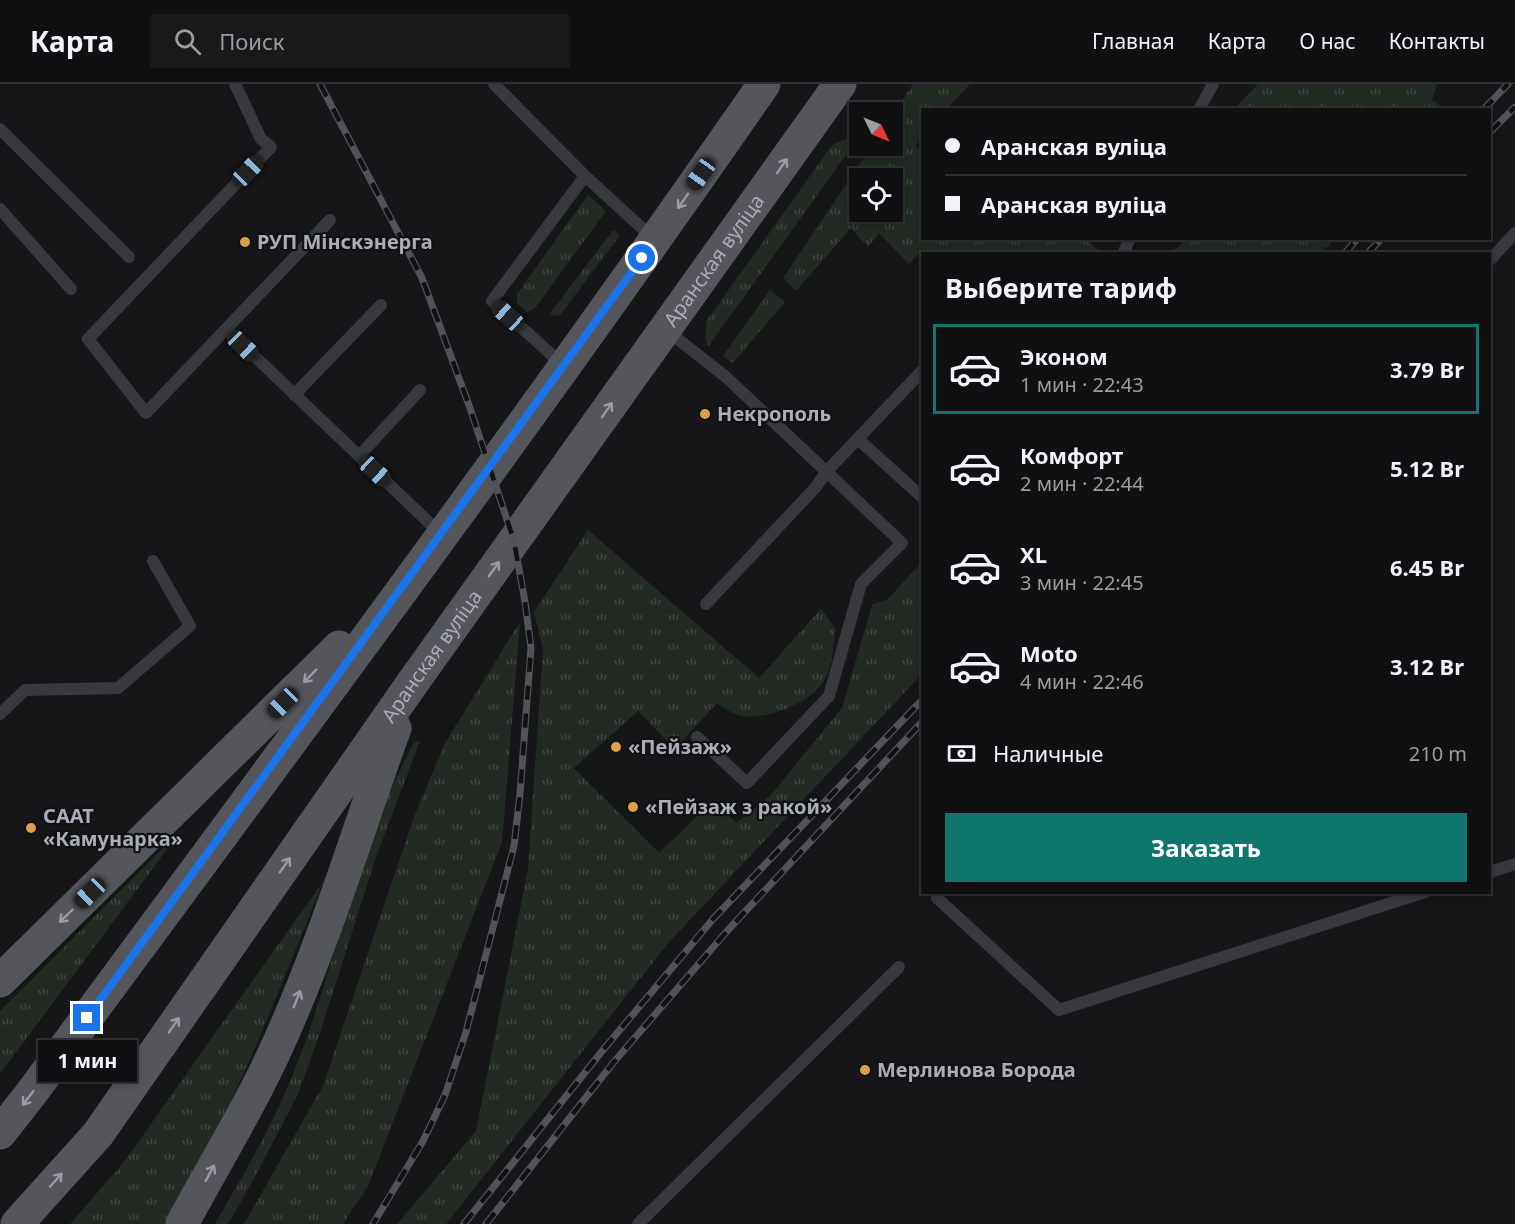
<!DOCTYPE html>
<html lang="ru">
<head>
<meta charset="utf-8">
<style>
	body { margin:0; font-family:"Noto Sans",sans-serif; background:#19191b; color:#f1f3f6; height:100vh; display:flex; flex-direction:column; font-size:22px; white-space:nowrap }
	* { box-sizing:border-box; margin:0 }
	p { font-size:20px; color:#9c9d9f }
	.icon { flex:none; width:33px; height:33px; fill:none; stroke:currentColor; stroke-width:2; stroke-linecap:round; stroke-linejoin:round }
	.map { position:relative; flex:1; overflow:hidden }
	.panel { position:absolute; left:921px; top:168px; width:570px; height:642px; display:flex; flex-direction:column; background:#101012; border-radius:0px; box-shadow:0 3px 9px #0003,0 0 0 2px #303032 }
	.panel>* { flex:none }
	.guide { position:absolute; left:921px; top:24px; width:570px; height:132px; border-radius:0px; box-shadow:0 3px 9px #0003,0 0 0 2px #303032; display:grid; align-content:center; height:132px; padding:0 24px; background:#101012 }
	.needle { width:39px; rotate:133deg }
	.tools { position:absolute; left:849px; top:18px; display:grid; gap:12px }
	.tools a { display:grid; place-items:center; width:54px; height:54px; border-radius:0px; background:#101012; box-shadow:0 3px 9px #0003,0 0 0 2px #303032; font-size:30px }
	.end { position:absolute; width:27px; height:27px; margin:-14px; border:8px solid #1a73e8; background:#fff; box-shadow:0 0 0 3px #fff }
	.from { border-radius:50% }
	.bubble { position:absolute; height:42px; border-radius:0px; background:#101012; box-shadow:0 3px 9px #0003,0 0 0 2px #303032; font-size:20px; font-weight:700; line-height:42px; text-align:center }
	.car { position:absolute; width:18px; height:36px; margin:-18px -9px; border-radius:8px; box-shadow:0 0 4px 2px #0007; background:linear-gradient(#222 24%,#8ab4d8 0 40%,#222 0 76%,#8ab4d8 0 86%,#222 0) }
	.guide b { display:flex; align-items:center; gap:21px; height:57px; font-size:22px }
	.guide b+b { border-top:2px solid #303032 }
	.guide i { width:15px; height:15px; background:#f1f3f6 }
	ul { padding:0; list-style:none }
	li { display:flex; align-items:center; gap:18px; height:90px; margin:0 12px 9px; padding:0 12px; border:3px solid transparent; border-radius:0px }
	li div { flex:1 }
	li b { display:block; font-size:22px }
	li em { font-style:normal; font-weight:700 }
	li.selected { border-color:#0f766e }
	li>.icon { width:54px; height:54px; stroke-width:1.5 }
	h2 { padding:0 24px; font-size:27px; line-height:72px }
	.pay { display:flex; align-items:center; gap:15px; height:66px; padding:0 24px; font-size:22px }
	.pay p { margin-inline-start:auto }
	.cta { display:flex; gap:12px; margin-top:auto; padding:12px 24px }
	.cta a { flex:1; height:69px; border-radius:0px; background:#0f766e; color:#fff; font-size:24px; font-weight:700; line-height:69px; text-align:center }
	header { display:flex; align-items:center; gap:36px; box-sizing:border-box; height:84px; padding:0 30px; background:#101012; border-bottom:2px solid #303032 }
	header strong { font-size:28px }
	nav { display:flex; gap:33px; margin-inline-start:auto; font-size:21px }
	.search { width:420px; height:54px; background:#19191b; display:flex; align-items:center; gap:15px; box-sizing:border-box; padding:0 21px; border-radius:0px; color:#9c9d9f; font-size:22px }
	.map>svg:first-child { display:block }
	.grass { fill:url(#grass-tufts); fill-rule:evenodd }
	.lines { fill:none; stroke-linecap:round; stroke-linejoin:round }
	.lane { stroke:#38393c; stroke-width:12 }
	.primary { stroke:#54565b; stroke-width:33 }
	.rail-casing { stroke:#515357; stroke-width:7 }
	.rail { stroke:#111113; stroke-width:4.5; stroke-dasharray:14; stroke-linecap:butt }
	.oneway { stroke:#999ca4 }
	.route { stroke:#1a73e8; stroke-width:8 }
	.poi-dot { fill:#dda049; stroke:#111113; stroke-width:2 }
	.labels { text-anchor:middle; stroke-width:4.5; stroke-linejoin:round; paint-order:stroke }
	.poi-label { font-size:20px; font-weight:bold; fill:#aaaeb6; stroke:#111113; text-anchor:start }
	.street-label { font-size:20px; fill:#aaaeb6; stroke:#111113 }
</style>
</head>
<body>
<header>
<strong>Карта</strong>
<div class="search"><svg class="icon" aria-label="search" viewBox="0 0 24 24"><circle cx="10" cy="10" r="6"/><path d="M15 15l6 6"/></svg>Поиск</div>
<nav><a>Главная</a><a>Карта</a><a>О нас</a><a>Контакты</a></nav>
</header>
<div class="map">
<svg width="1515" height="1140" viewBox="0 0 1515 1140">
	<defs>
		<pattern id="grass-tufts" width="24" height="20" patternUnits="userSpaceOnUse" patternTransform="scale(1.5)"><rect width="24" height="20" fill="#232a23"/><path d="M3 7l-1-3M5 7V3M7 7l1-3M15 17l-1-3M17 17v-4M19 17l1-3" fill="none" stroke="#404641"/></pattern>
	</defs>
	<rect width="100%" height="100%" fill="#161618"/>
	<path class="grass" d="M 913,0 L 970,0 L 947,25 L 922,26 L 922,54 L 915,62 L 922,68 L 922,154 L 1085,155 L 1102,169 L 928,170 L 923,165 L 909,180 L 879,149 L 868,163 L 851,144 L 796,207 L 783,194 L 872,62 L 892,62 L 893,30 ZM 860,94 L 892,94 L 892,128 L 860,128 Z
		M 1258,0 L 1437,0 L 1432,16 L 1446,25 L 1234,25 Z
		M 852,52 L 858,54 L 708,263 L 705,254 L 707,236 L 832,61 Z
		M 588,111 L 606,127 L 535,224 L 527,228 L 517,219 L 517,210 Z
		M 613,146 L 620,151 L 561,230 L 556,232 L 549,231 Z
		M 1185,155 L 1185,154 L 1335,155 L 1321,169 L 1168,169 L 1180,162 Z
		M 770,206 L 785,218 L 733,279 L 723,272 Z
		M 588,446 L 759,594 L 821,525 L 835,544 C 834,561 833,580 825,595 C 812,619 764,638 738,631 C 731,629 724,623 717,619 L 675,665 L 638,627 L 574,684 L 659,769 L 712,718 L 737,739 L 770,712 L 842,624 L 872,521 L 888,515 L 922,478 L 922,590 L 669,858 L 446,1140 L 397,1140 L 476,1047 L 528,785 L 543,565 L 534,528 Z
		M 520,538 L 502,758 L 368,1102 L 343,1140 L 244,1140 L 323,1002 L 414,733 L 445,659 Z
		M 420,657 L 376,773 L 318,955 L 298,1010 L 249,1104 L 228,1140 L 215,1140 C 244,1090 273,1041 294,987 C 323,917 340,842 364,770 C 377,732 395,695 414,658 Z
		M 182,745 L 0,990 L 0,927 Z
		M 324,796 C 276,912 232,1033 165,1140 L 70,1140 L 124,1078 Z"/>
	<g class="lines">
		<path class="lane" d="M 494,0 L 585,92 L 654,155
			M 1199,26 L 1213,0
			M 0,45 L 129,173
			M 0,125 L 71,205
			M 330,136 L 226,245 L 441,450
			M 1123,170 L 1130,154
			M 1490,176 L 1515,149
			M 226,245 L 146,329 L 88,255 L 271,63 L 261,55 L 235,0
			M 665,245 L 726,293 L 902,459 L 861,500 L 829,612 L 747,699 L 697,653
			M 563,281 L 492,217 L 585,92
			M 294,311 L 381,221
			M 858,355 L 922,413
			M 359,372 L 420,306
			M 706,520 L 815,404 L 827,387 L 922,287
			M 0,630 L 25,606 L 118,604 L 190,542 L 153,477
			M 1490,788 L 1515,780
			M 937,814 L 1059,926 L 1425,808
			M 638,1140 L 899,883"/>
		<g class="primary">
			<path d="M 0,897 L 339,563"/>
			<path d="M 0,1049 L 30,1011 C 277,676 527,342 764,0"/>
			<path id="s1" d="M 17,1140 L 98,1050 L 411,601 L 840,0"/>
			<path d="M 182,1140 C 215,1079 252,1019 280,956 C 326,854 357,748 395,644"/>
		</g>
		<defs>
			<path id="rail" d="M 320,0 L 422,194 L 470,324 L 514,457 L 525,518 L 531,564 L 520,710 L 514,762 L 466,948 L 445,1011 L 423,1057 L 373,1140
				M 1483,26 L 1508,0
				M 1490,48 L 1515,23
				M 1344,170 L 1358,154
				M 1367,170 L 1382,154
				M 464,1140 L 603,966 L 713,835 L 922,616
				M 486,1140 L 613,979 L 728,846 L 922,638"/>
		</defs>
		<use href="#rail" class="rail-casing"/>
		<use href="#rail" class="rail"/>
	</g>
	<defs><path id="oneway-shaft" d="M-6 0H5M1.5-3L5.5 0L1.5 3" fill="none" stroke-width="1.6" stroke-linecap="round" stroke-linejoin="round" transform="scale(1.5)"/></defs>
	<g class="oneway">
		<use href="#oneway-shaft" transform="translate(782 82) rotate(-55)"/>
		<use href="#oneway-shaft" transform="translate(683 117) rotate(125)"/>
		<use href="#oneway-shaft" transform="translate(607 326) rotate(-55)"/>
		<use href="#oneway-shaft" transform="translate(494 485) rotate(-54)"/>
		<use href="#oneway-shaft" transform="translate(310 592) rotate(135)"/>
		<use href="#oneway-shaft" transform="translate(285 781) rotate(-55)"/>
		<use href="#oneway-shaft" transform="translate(66 832) rotate(136)"/>
		<use href="#oneway-shaft" transform="translate(297 915) rotate(-68)"/>
		<use href="#oneway-shaft" transform="translate(174 941) rotate(-55)"/>
		<use href="#oneway-shaft" transform="translate(28 1014) rotate(128)"/>
		<use href="#oneway-shaft" transform="translate(210 1089) rotate(-61)"/>
		<use href="#oneway-shaft" transform="translate(56 1096) rotate(-48)"/>
	</g>
	<g class="lines">
		<path class="route" d="M 87,934 L 642,174"/>
	</g>
	<g class="poi-dot">
		<circle cx="245" cy="158" r="6"/>
		<circle cx="705" cy="330" r="6"/>
		<circle cx="616" cy="663" r="6"/>
		<circle cx="633" cy="723" r="6"/>
		<circle cx="31" cy="744" r="6"/>
		<circle cx="865" cy="986" r="6"/>
	</g>
	<g class="labels">
		<g class="poi-label">
			<text x="257" y="165">РУП Мінскэнерга</text>
			<text x="717" y="337">Некрополь</text>
			<text x="628" y="670">«Пейзаж»</text>
			<text x="645" y="730">«Пейзаж з ракой»</text>
			<text x="43" y="739">СААТ<tspan x="43" dy="23">«Камунарка»</tspan></text>
			<text x="877" y="993">Мерлинова Борода</text>
		</g>
		<g class="street-label">
			<text dy="7" stroke="none"><textPath href="#s1" startOffset="1190">Аранская вуліца</textPath></text>
			<text dy="7" stroke="none"><textPath href="#s1" startOffset="704">Аранская вуліца</textPath></text>
		</g>
	</g>
</svg>
<div class="tools">
<a><svg class="needle" viewBox="-14 -14 28 28"><path d="M0-13l5 13h-10z" fill="#e53935"/><path d="M0 13l5-13h-10z" fill="#9c9d9f"/></svg></a>
<a><svg class="icon" aria-label="locate" viewBox="0 0 24 24"><circle cx="12" cy="12" r="6"/><path d="M12 2v4M12 18v4M2 12h4M18 12h4"/></svg></a>
</div>
<i class="end from" style="left:642px;top:174px"></i>
<i class="end" style="left:87px;top:934px"></i>
<div class="bubble" style="left:38px;top:956px;width:99px">1 мин</div>
<i class="car" style="left:248px;top:87px;rotate:44deg"></i>
<i class="car" style="left:701px;top:90px;rotate:215deg"></i>
<i class="car" style="left:508px;top:232px;rotate:312deg"></i>
<i class="car" style="left:243px;top:262px;rotate:134deg"></i>
<i class="car" style="left:375px;top:387px;rotate:133deg"></i>
<i class="car" style="left:283px;top:619px;rotate:225deg"></i>
<i class="car" style="left:90px;top:809px;rotate:226deg"></i>
<div class="guide">
<b><i class="from"></i>Аранская вуліца</b>
<b><i></i>Аранская вуліца</b>
</div>
<section class="panel">
<h2>Выберите тариф</h2>
<ul>
<li class="selected"><svg class="icon" aria-label="car" viewBox="0 0 24 24"><path d="M5 17H2v-5l4-1 3-4h7l3 4 3 1v5h-3M9 17h6M6 11h13"/><circle cx="7" cy="17" r="2"/><circle cx="17" cy="17" r="2"/></svg><div><b>Эконом</b><p>1 мин · 22:43</p></div><em>3.79 Br</em></li>
<li><svg class="icon" aria-label="car" viewBox="0 0 24 24"><path d="M5 17H2v-5l4-1 3-4h7l3 4 3 1v5h-3M9 17h6M6 11h13"/><circle cx="7" cy="17" r="2"/><circle cx="17" cy="17" r="2"/></svg><div><b>Комфорт</b><p>2 мин · 22:44</p></div><em>5.12 Br</em></li>
<li><svg class="icon" aria-label="car" viewBox="0 0 24 24"><path d="M5 17H2v-5l4-1 3-4h7l3 4 3 1v5h-3M9 17h6M6 11h13"/><circle cx="7" cy="17" r="2"/><circle cx="17" cy="17" r="2"/></svg><div><b>XL</b><p>3 мин · 22:45</p></div><em>6.45 Br</em></li>
<li><svg class="icon" aria-label="car" viewBox="0 0 24 24"><path d="M5 17H2v-5l4-1 3-4h7l3 4 3 1v5h-3M9 17h6M6 11h13"/><circle cx="7" cy="17" r="2"/><circle cx="17" cy="17" r="2"/></svg><div><b>Moto</b><p>4 мин · 22:46</p></div><em>3.12 Br</em></li>
</ul>
<div class="pay"><svg class="icon" aria-label="cash" viewBox="0 0 24 24"><path d="M3 7h18v10H3z"/><circle cx="12" cy="12" r="2"/></svg>Наличные<p>210 m</p></div>
<div class="cta"><a>Заказать</a></div>
</section>
</div>
</body>
</html>
